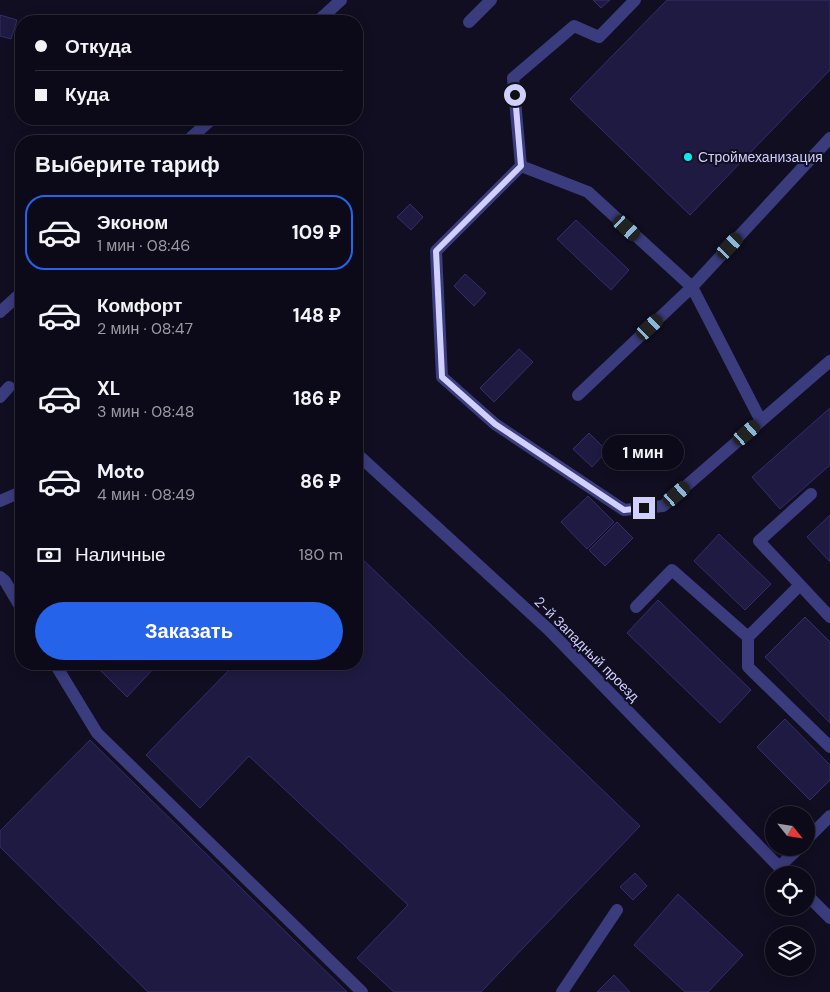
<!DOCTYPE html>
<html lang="ru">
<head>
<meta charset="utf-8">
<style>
	body { margin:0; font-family:"DM Sans",sans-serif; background:#151321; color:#f1f3f6; height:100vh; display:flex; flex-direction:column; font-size:19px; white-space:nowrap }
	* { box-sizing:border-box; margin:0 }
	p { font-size:16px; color:#9a9aa2 }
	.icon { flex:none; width:28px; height:28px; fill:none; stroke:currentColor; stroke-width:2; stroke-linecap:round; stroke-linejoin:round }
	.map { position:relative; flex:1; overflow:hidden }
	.details { position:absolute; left:15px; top:135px; width:348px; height:535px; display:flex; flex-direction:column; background:#0c0a18; border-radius:20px; box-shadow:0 2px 12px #0003,0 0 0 1px #2c2b37 }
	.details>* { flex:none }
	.hud { position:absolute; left:15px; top:15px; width:348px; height:110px; border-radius:20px; box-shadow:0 2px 12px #0003,0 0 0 1px #2c2b37; display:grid; align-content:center; height:110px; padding:0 20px; background:#0c0a18 }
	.needle { width:32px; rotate:120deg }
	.buttons { position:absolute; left:765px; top:806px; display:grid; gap:10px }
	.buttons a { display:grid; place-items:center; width:50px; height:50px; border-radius:50%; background:#0c0a18; box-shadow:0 2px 12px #0003,0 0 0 1px #2c2b37; font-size:25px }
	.end { position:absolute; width:22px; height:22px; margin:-11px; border:6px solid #d1cffe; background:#111; box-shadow:0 0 0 2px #111 }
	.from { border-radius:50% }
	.bubble { position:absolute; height:35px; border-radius:18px; background:#0c0a18; box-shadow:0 2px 12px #0003,0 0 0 1px #2c2b37; font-size:16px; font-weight:700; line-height:35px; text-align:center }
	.car { position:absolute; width:15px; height:30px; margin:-15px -8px; border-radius:6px; box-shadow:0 0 4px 1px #0007; background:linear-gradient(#222 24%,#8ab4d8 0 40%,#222 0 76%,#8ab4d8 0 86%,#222 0) }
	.hud b { display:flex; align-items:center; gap:18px; height:48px; font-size:19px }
	.hud b+b { border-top:1px solid #2c2b37 }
	.hud i { width:12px; height:12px; background:#f1f3f6 }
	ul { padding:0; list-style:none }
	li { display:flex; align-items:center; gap:15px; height:75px; margin:0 10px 8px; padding:0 10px; border:2px solid transparent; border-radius:20px }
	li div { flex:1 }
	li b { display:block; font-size:19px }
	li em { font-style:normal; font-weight:700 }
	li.current { border-color:#2563eb }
	li>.icon { width:45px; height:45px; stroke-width:1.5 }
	h2 { padding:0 20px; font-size:22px; line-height:60px }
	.pay { display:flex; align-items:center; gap:12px; height:55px; padding:0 20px; font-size:19px }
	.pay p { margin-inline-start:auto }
	.button { display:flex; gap:10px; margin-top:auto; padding:10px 20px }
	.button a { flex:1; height:58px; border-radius:30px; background:#2563eb; color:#fff; font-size:20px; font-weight:700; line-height:58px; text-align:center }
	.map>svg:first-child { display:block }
	.building { fill:#1f1a41; stroke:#352d6c }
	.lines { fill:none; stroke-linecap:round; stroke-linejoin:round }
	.minor { stroke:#3a3c7e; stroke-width:12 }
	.route { stroke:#d1cffe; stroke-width:6 }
	.poi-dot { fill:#07eaf1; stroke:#100e20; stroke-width:2 }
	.labels { text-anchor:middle; stroke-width:4; stroke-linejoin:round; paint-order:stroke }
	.poi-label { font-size:14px; fill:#d1cffe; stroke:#100e20; text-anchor:start }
	.street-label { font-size:14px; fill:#d1cffe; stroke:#100e20 }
</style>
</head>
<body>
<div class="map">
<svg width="830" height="992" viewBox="0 0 830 992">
	<rect width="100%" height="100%" fill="#100e20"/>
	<path class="building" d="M 593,0 L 610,0 L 601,8 Z
		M 667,0 L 830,0 L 830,70 L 690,215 L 570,99 Z
		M 0,15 L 17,20 L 11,39 L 0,36 Z
		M 410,204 L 423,217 L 411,230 L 397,217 Z
		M 576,220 L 629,270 L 611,290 L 557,239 Z
		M 465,274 L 486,293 L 474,306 L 454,286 Z
		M 519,349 L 533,362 L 494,402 L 480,388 Z
		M 830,408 L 830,465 L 780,509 L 752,477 Z
		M 589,433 L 607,451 L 592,467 L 573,449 Z
		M 588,496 L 614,522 L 587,549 L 561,522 Z
		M 830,515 L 830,562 L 807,537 Z
		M 617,522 L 633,538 L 605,566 L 589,550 Z
		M 719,534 L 771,584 L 745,610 L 694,561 Z
		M 356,553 L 640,826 L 481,992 L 394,992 L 357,958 L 408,905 L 249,756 L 200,808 L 146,755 L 235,664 L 356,664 Z
		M 658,600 L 751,690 L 720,723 L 627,633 Z
		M 805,617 L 830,642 L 830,723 L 765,657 Z
		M 105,664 L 152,664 L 155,667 L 127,697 L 99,669 Z
		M 785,719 L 830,765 L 830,780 L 810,800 L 757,747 Z
		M 90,740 L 347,992 L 148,992 L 0,847 L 0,831 Z
		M 635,873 L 647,886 L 633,900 L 620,887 Z
		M 678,894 L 743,955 L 708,992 L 685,992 L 634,945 Z
		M 614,975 L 630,992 L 597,992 Z"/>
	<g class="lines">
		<path class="minor" d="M 635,0 L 599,37 L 574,26 L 513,78 L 521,166 L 436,251 L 442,377 L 495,424 L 624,510 L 663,506 L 830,361
			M 318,21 L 341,0
			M 469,22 L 491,0
			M 187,141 L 212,119
			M 521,166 L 588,192 L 692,287 L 761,421
			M 0,312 L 21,293
			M 578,395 L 692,287 L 830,138
			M 0,397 L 9,387
			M 356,453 L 549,630 L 787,875
			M 811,494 L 759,541 L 830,617
			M 0,501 L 21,492
			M 0,577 L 5,581 L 21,608
			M 636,607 L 672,570 L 748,637 L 748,667 L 830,747
			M 748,637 L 800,585
			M 55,664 L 97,733 L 362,992
			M 806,840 L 830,816
			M 779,867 L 799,848
			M 806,894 L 830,918
			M 562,992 L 617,910"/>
	</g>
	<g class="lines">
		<path class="route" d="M 515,95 L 521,166 L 436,251 L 442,377 L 495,424 L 624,510 L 644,508"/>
	</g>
	<circle class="poi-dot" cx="688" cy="157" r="5"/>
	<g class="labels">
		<g class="poi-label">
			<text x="698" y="162">Строймеханизация</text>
		</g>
		<g class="street-label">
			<text transform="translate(587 649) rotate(45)" y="5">2-й Западный проезд</text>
		</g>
	</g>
</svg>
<div class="buttons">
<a><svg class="needle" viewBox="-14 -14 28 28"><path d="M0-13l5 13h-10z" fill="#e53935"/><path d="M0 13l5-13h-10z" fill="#9a9aa2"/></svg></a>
<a><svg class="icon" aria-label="locate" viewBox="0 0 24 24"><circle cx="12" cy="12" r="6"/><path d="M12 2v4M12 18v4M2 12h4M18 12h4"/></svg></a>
<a><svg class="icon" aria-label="layers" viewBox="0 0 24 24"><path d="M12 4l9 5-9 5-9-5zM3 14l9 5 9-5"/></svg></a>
</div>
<i class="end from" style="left:515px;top:95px"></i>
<i class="end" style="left:644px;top:508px"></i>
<div class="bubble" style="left:602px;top:435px;width:82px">1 мин</div>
<i class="car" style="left:627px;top:228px;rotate:132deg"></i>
<i class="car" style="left:730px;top:246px;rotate:43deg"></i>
<i class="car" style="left:650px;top:327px;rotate:47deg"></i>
<i class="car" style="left:747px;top:433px;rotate:49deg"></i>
<i class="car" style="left:677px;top:494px;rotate:49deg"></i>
<div class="hud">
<b><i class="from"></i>Откуда</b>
<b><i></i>Куда</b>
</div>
<section class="details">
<h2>Выберите тариф</h2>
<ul>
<li class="current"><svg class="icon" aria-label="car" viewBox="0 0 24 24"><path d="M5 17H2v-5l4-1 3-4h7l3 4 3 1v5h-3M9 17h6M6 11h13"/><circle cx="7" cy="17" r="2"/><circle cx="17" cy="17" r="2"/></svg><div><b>Эконом</b><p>1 мин · 08:46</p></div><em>109 ₽</em></li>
<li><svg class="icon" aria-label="car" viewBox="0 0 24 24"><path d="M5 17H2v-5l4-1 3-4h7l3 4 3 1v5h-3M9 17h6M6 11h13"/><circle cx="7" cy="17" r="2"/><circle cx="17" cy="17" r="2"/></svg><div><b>Комфорт</b><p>2 мин · 08:47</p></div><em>148 ₽</em></li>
<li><svg class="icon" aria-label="car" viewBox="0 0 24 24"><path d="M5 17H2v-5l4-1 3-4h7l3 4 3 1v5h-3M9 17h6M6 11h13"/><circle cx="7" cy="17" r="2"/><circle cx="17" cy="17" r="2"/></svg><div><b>XL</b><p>3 мин · 08:48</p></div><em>186 ₽</em></li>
<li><svg class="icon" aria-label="car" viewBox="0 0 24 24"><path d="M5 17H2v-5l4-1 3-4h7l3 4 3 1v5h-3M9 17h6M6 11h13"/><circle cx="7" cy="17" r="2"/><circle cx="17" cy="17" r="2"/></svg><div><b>Moto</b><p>4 мин · 08:49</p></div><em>86 ₽</em></li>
</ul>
<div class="pay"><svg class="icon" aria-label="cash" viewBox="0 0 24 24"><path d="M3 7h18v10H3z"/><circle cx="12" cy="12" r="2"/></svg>Наличные<p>180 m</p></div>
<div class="button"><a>Заказать</a></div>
</section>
</div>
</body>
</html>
